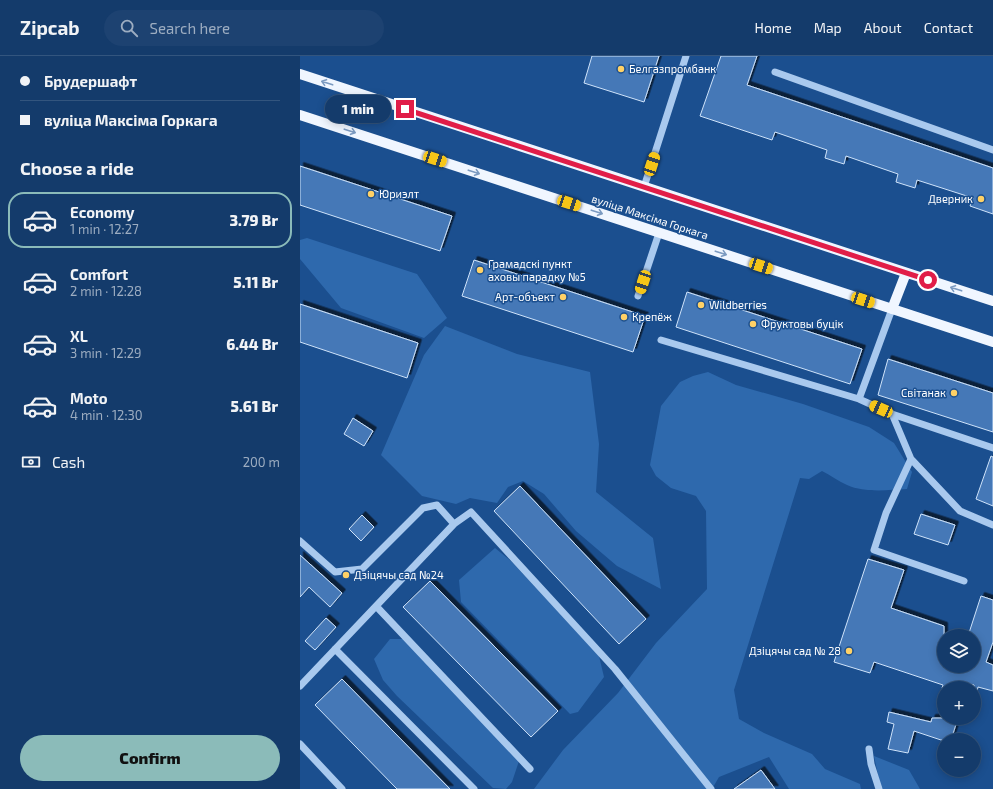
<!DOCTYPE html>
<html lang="en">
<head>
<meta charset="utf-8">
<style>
	body { margin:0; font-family:"Exo 2",sans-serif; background:#1d4271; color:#f1f3f6; height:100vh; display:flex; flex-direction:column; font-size:15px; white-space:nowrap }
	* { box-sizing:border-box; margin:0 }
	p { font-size:13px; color:#9dadc1 }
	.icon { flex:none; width:22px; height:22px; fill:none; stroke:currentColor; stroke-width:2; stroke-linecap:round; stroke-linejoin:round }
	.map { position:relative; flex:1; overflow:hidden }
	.sheet { display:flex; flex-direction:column; background:#143b6b; width:300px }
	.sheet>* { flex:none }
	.guide { display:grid; align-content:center; height:88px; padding:0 20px; background:#143b6b }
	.fabs { position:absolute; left:637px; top:573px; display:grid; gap:8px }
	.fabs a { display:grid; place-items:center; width:44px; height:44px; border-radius:50%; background:#143b6b; box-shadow:0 2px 10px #0003,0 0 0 1px #33557e; font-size:20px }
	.end { position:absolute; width:18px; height:18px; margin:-9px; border:5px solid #e11d48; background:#fff; box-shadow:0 0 0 2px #fff }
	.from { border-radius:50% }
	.bubble { position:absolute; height:28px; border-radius:14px; background:#143b6b; box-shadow:0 2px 10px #0003,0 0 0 1px #33557e; font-size:13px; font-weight:800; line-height:28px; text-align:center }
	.car { position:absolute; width:12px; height:24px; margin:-12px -6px; border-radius:5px; box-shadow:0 0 3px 1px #0007; background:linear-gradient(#f5c518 24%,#345 0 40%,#f5c518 0 76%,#345 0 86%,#f5c518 0) }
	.guide b { display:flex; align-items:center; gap:14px; height:38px; font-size:15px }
	.guide b+b { border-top:1px solid #33557e }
	.guide i { width:10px; height:10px; background:#f1f3f6 }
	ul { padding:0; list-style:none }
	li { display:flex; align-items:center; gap:12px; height:56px; margin:0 8px 6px; padding:0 12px; border:2px solid transparent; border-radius:16px }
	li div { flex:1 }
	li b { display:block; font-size:15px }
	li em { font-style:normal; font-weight:800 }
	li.current { border-color:#8bbbb9 }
	li>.icon { width:36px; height:36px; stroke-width:1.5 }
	h2 { padding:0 20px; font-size:18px; line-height:48px }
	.pay { display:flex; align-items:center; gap:10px; height:44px; padding:0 20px; font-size:15px }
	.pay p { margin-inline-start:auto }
	.primary-button { display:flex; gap:8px; margin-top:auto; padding:8px 20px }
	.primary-button a { flex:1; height:46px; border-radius:24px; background:#8bbbb9; color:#111; font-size:16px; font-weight:800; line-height:46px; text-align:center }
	header { display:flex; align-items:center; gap:24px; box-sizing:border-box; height:56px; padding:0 20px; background:#143b6b; border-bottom:1px solid #33557e }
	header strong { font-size:19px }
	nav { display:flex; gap:22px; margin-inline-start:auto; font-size:14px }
	.search { width:280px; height:36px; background:#1d4271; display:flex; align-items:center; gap:10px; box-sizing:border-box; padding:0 14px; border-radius:22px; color:#9dadc1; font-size:15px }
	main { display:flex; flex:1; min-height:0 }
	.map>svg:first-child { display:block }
	.green { fill:#2e69ad }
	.building { fill:#4478b7; stroke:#cfe3fa; filter:url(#shadow) }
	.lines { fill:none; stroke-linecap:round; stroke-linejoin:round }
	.minor { stroke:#a9c9ee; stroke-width:7 }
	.major { stroke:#f0f6ff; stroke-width:10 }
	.oneway { stroke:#7b9ac1 }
	.route { stroke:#e11d48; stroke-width:5 }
	.poi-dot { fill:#ffd166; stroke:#1b4f8f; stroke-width:1.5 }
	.labels { text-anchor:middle; stroke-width:3; stroke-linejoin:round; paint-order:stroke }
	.poi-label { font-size:11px; fill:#fff; stroke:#1b4f8f; text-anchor:start }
	.street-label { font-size:11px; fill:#fff; stroke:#1b4f8f }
</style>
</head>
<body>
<header>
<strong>Zipcab</strong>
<div class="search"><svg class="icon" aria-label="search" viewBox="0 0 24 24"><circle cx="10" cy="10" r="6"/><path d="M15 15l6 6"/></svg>Search here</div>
<nav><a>Home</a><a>Map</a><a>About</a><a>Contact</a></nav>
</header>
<main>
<section class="sheet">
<div class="guide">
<b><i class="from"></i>Брудершафт</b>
<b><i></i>вуліца Максіма Горкага</b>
</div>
<h2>Choose a ride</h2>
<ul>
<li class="current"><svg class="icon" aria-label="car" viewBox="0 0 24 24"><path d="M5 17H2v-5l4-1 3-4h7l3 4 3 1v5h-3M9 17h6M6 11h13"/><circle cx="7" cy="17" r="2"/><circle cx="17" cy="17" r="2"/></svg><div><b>Economy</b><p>1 min · 12:27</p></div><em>3.79 Br</em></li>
<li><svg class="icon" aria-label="car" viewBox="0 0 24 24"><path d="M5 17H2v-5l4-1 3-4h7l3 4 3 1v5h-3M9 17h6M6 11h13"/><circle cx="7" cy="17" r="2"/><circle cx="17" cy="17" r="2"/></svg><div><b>Comfort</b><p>2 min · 12:28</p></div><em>5.11 Br</em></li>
<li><svg class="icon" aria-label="car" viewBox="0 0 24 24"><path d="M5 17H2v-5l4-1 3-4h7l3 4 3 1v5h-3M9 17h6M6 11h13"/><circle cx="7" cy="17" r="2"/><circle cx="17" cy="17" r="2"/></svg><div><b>XL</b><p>3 min · 12:29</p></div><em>6.44 Br</em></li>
<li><svg class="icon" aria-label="car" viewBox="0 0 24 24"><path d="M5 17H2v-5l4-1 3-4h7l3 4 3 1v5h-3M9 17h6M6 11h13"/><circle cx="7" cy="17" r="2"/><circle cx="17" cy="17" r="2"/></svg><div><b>Moto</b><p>4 min · 12:30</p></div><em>5.61 Br</em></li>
</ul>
<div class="pay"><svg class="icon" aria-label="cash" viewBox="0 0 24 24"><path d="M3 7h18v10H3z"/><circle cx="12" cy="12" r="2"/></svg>Cash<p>200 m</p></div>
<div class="primary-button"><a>Confirm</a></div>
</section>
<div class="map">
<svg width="693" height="733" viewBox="0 0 693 733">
	<defs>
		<filter id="shadow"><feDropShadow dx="3.5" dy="-3.5" stdDeviation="0" flood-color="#0009"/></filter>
	</defs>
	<rect width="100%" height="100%" fill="#1b4f8f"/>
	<path class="green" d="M 7,182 L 117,218 L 147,262 L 124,282 L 41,252 L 0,203 L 0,184 Z
		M 145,270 L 217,298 L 290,316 L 299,388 L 296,436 L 353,482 L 361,533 L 317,510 L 276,475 L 244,438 L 223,425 L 208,431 L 197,447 L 170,442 L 156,448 L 122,440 L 81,399 L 124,299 Z
		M 408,316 L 436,329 L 503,348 L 569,371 L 594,387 L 612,416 L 607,433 C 587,434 565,437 547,429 C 538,425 530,419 522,415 L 509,423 L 500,422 L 434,634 L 439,663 L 464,677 L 512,698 L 525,713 L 560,728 L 561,733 L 489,733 L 469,701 L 419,721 L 412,733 L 234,733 L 263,694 L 318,637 L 356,587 L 407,533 L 406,455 L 396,440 L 371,432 L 356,420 L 350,409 L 361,350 L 380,326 L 393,320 Z
		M 195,492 L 212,506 L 299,600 L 304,621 L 278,656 L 270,658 L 161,546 L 159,524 Z
		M 90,583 L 104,583 L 219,705 L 212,726 L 206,733 L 193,732 L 97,640 L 83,624 L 74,603 Z
		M 574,700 L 609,714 L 620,733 L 581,733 Z"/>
	<path class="building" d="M 292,0 L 359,0 L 344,46 L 284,27 Z
		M 421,0 L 457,0 L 447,29 L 693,112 L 693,158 L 670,150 L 673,142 L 617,124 L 615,132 L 596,126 L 598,118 L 546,100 L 544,108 L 525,102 L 527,94 L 475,76 L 472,84 L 400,60 Z
		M 0,110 L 152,160 L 140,195 L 0,149 Z
		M 174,204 L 345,260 L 333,296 L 162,240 Z
		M 387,236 L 562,293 L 550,328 L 376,271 Z
		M 0,248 L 118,287 L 107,322 L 0,286 Z
		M 588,303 L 693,337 L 693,376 L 578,339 Z
		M 53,362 L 73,375 L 64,390 L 44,378 Z
		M 691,400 L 693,401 L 693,450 L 676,443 Z
		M 220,430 L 346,563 L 319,588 L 194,455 Z
		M 621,458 L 655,469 L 648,489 L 614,478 Z
		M 62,459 L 74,471 L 61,485 L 49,473 Z
		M 0,499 L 42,537 L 30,551 L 9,531 L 0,541 Z
		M 568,503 L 604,514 L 591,552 L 644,570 L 644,610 L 674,610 L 674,580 L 668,580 L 681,540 L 693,544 L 693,586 L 686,606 L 693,609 L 693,635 L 678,631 L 677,635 L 674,635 L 674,629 L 670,628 L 668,632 L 642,632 L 643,629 L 574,606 L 570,617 L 534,606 Z
		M 130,525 L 258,655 L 231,681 L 103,551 Z
		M 26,562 L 36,571 L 15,594 L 5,585 Z
		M 42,623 L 90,672 L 150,733 L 97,733 L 15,649 Z
		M 589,656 L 631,666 L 632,662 L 658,662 L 651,684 L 641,684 L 614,675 L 608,697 L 588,693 L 594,668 L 587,666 Z
		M 461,714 L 475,733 L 434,733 Z"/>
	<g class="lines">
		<path class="minor" d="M 475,16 L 693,94
			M 344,131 L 386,0
			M 338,240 L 359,177
			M 592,253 L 559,343 L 592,358 L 693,392
			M 361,284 L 559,343
			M 592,358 L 611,403 L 660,455 L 693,469
			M 611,403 L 586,457 L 574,494 L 664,525
			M 0,485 L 35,516 L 62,513 L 123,452 L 137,449 L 154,468
			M 76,550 L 230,713
			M 35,593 L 174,733
			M 0,630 L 154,468 L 171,456 L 315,613 L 411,733
			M 0,688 L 42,733
			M 569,693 L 571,708 L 579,733"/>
		<path class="major" d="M 0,18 L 693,245
			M 0,59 L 693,286
			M 592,253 L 606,217"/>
	</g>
	<defs><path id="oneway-shaft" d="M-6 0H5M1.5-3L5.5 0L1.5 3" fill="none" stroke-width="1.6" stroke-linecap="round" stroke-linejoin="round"/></defs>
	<g class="oneway">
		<use href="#oneway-shaft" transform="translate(27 27) rotate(-162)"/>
		<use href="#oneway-shaft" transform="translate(50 75) rotate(18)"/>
		<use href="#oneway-shaft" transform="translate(174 116) rotate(18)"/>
		<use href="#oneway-shaft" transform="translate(297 156) rotate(18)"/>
		<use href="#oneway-shaft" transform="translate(421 197) rotate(18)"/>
		<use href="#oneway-shaft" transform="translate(656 233) rotate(-162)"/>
	</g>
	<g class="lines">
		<path class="route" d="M 105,53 L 628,224"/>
	</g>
	<g class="poi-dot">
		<circle cx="321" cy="13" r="4"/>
		<circle cx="71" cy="138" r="4"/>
		<circle cx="681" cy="143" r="4"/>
		<circle cx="180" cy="214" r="4"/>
		<circle cx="263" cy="241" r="4"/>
		<circle cx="401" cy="249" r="4"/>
		<circle cx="324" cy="261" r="4"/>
		<circle cx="453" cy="268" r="4"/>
		<circle cx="654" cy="337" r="4"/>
		<circle cx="46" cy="519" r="4"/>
		<circle cx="549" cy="595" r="4"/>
	</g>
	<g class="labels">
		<g class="poi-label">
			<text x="329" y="17">Белгазпромбанк</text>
			<text x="79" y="142">Юриэлт</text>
			<text x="673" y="147" text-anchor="end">Дверник</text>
			<text x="188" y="212">Грамадскі пункт<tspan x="188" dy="13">аховы парадку №5</tspan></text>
			<text x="255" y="245" text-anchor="end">Арт-объект</text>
			<text x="409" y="253">Wildberries</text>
			<text x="332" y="265">Крепёж</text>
			<text x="461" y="272">Фруктовы буцік</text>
			<text x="646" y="341" text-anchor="end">Світанак</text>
			<text x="54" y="523">Дзіцячы сад №24</text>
			<text x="541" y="599" text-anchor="end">Дзіцячы сад № 28</text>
		</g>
		<g class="street-label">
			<text transform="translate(350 161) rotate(18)" y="4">вуліца Максіма Горкага</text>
		</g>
	</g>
</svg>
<div class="fabs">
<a><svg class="icon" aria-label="layers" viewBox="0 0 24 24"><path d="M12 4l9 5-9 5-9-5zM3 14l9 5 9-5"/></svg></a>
<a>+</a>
<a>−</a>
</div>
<i class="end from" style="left:628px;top:224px"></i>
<i class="end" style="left:105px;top:53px"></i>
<div class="bubble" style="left:25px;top:39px;width:66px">1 min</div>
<i class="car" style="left:135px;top:103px;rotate:108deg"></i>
<i class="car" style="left:352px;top:108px;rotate:18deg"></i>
<i class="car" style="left:269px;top:147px;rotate:108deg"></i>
<i class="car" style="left:461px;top:210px;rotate:108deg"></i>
<i class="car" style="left:343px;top:226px;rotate:198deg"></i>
<i class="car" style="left:563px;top:244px;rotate:108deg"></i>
<i class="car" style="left:581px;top:353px;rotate:294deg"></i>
</div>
</main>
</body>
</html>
